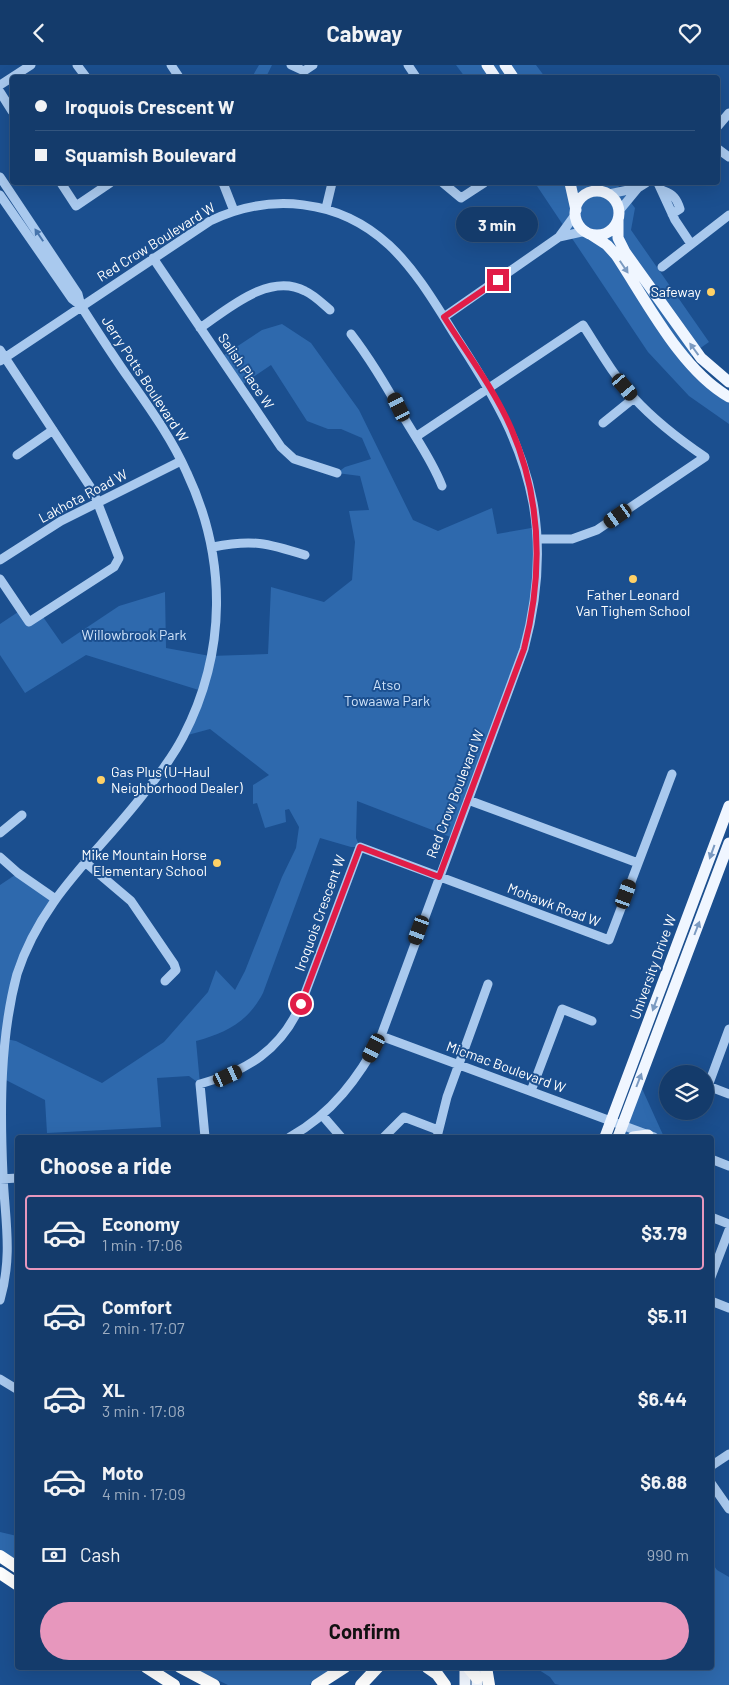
<!DOCTYPE html>
<html lang="en">
<head>
<meta charset="utf-8">
<style>
	body { margin:0; font-family:Barlow,sans-serif; background:#214673; color:#f1f3f6; height:100vh; display:flex; flex-direction:column; font-size:19px; white-space:nowrap }
	* { box-sizing:border-box; margin:0 }
	p { font-size:16px; color:#9dadc1 }
	.icon { flex:none; width:28px; height:28px; fill:none; stroke:currentColor; stroke-width:2; stroke-linecap:round; stroke-linejoin:round }
	.map { position:relative; flex:1; overflow:hidden }
	.drawer { position:absolute; left:15px; top:1070px; width:699px; height:535px; display:flex; flex-direction:column; background:#143b6b; border-radius:5px; box-shadow:0 5px 20px #0002,0 0 0 1px #33557e }
	.drawer>* { flex:none }
	.hud { position:absolute; left:10px; top:10px; width:710px; height:110px; border-radius:5px; box-shadow:0 5px 20px #0002,0 0 0 1px #33557e; display:grid; align-content:center; height:110px; padding:0 25px; background:#143b6b }
	.fabs { position:absolute; left:659px; top:1000px; display:grid; gap:10px }
	.fabs a { display:grid; place-items:center; width:55px; height:55px; border-radius:50%; background:#143b6b; box-shadow:0 5px 20px #0002,0 0 0 1px #33557e; font-size:25px }
	.end { position:absolute; width:22px; height:22px; margin:-11px; border:6px solid #e11d48; background:#fff; box-shadow:0 0 0 2px #fff }
	.from { border-radius:50% }
	.bubble { position:absolute; height:35px; border-radius:18px; background:#143b6b; box-shadow:0 5px 20px #0002,0 0 0 1px #33557e; font-size:16px; font-weight:700; line-height:35px; text-align:center }
	.car { position:absolute; width:15px; height:30px; margin:-15px -8px; border-radius:6px; box-shadow:0 0 4px 1px #0007; background:linear-gradient(#222 24%,#8ab4d8 0 40%,#222 0 76%,#8ab4d8 0 86%,#222 0) }
	.hud b { display:flex; align-items:center; gap:18px; height:48px; font-size:19px }
	.hud b+b { border-top:1px solid #33557e }
	.hud i { width:12px; height:12px; background:#f1f3f6 }
	ul { padding:0; list-style:none }
	li { display:flex; align-items:center; gap:15px; height:75px; margin:0 10px 8px; padding:0 15px; border:2px solid transparent; border-radius:5px }
	li div { flex:1 }
	li b { display:block; font-size:19px }
	li em { font-style:normal; font-weight:700 }
	li.active { border-color:#e797bd }
	li>.icon { width:45px; height:45px; stroke-width:1.5 }
	h2 { padding:0 25px; font-size:22px; line-height:60px }
	.pay { display:flex; align-items:center; gap:12px; height:55px; padding:0 25px; font-size:19px }
	.pay p { margin-inline-start:auto }
	.primary-button { display:flex; gap:10px; margin-top:auto; padding:10px 25px }
	.primary-button a { flex:1; height:58px; border-radius:30px; background:#e797bd; color:#111; font-size:20px; font-weight:700; line-height:58px; text-align:center }
	header { display:flex; justify-content:space-between; align-items:center; height:65px; padding:0 25px; background:#143b6b; font-size:22px; font-weight:700 }
	.map>svg:first-child { display:block }
	.green { fill:#2e69ad }
	.lines { fill:none; stroke-linecap:round; stroke-linejoin:round }
	.minor { stroke:#a9c9ee; stroke-width:9 }
	.major { stroke:#f0f6ff; stroke-width:11 }
	.highway { stroke:#fff; stroke-width:12 }
	.oneway { fill:#4674ac }
	.oneway2 { fill:#7b9ac1 }
	.route { stroke:#e11d48; stroke-width:6 }
	.poi-dot { fill:#ffd166; stroke:#1b4f8f; stroke-width:2 }
	.labels { text-anchor:middle; stroke-width:4; stroke-linejoin:round; paint-order:stroke }
	.street-label { font-size:14px; fill:#fff; stroke:#1b4f8f }
	.poi-label { font-size:14px; fill:#fff; stroke:#1b4f8f; text-anchor:end }
	.park-label { font-size:14px; fill:#cfe3fa; stroke:#1b4f8f }
</style>
</head>
<body>
<header><svg class="icon" aria-label="back" viewBox="0 0 24 24"><path d="M15 5l-7 7 7 7"/></svg>Cabway<svg class="icon" aria-label="heart" viewBox="0 0 24 24"><path d="M12 20l-8-8c-3-5 5-10 8-4 3-6 11-1 8 4z"/></svg></header>
<div class="map">
<svg width="729" height="1620" viewBox="0 0 729 1620">
	<rect width="100%" height="100%" fill="#1b4f8f"/>
	<path class="green" d="M 259,0 L 272,0 L 266,12 L 252,12 Z
		M 456,0 L 536,0 L 545,12 L 465,12 Z
		M 535,118 L 616,118 L 635,143 L 631,165 L 709,277 L 692,289 L 693,302 L 729,333 L 729,359 L 689,331 L 648,287 Z
		M 282,259 L 311,278 L 359,345 L 413,455 L 438,466 L 492,443 L 497,469 L 537,462 L 533,548 L 453,773 L 357,736 L 356,773 L 360,782 L 351,782 L 320,773 L 263,928 C 248,957 226,968 196,976 L 200,1019 L 189,1011 L 157,1013 L 161,1062 L 47,1068 L 45,1035 L 0,1012 L 0,820 L 18,808 L 54,833 L 37,861 L 1,973 L 16,976 L 102,1018 L 164,977 L 208,927 L 216,905 L 235,925 L 245,906 L 282,812 L 296,783 L 299,762 L 289,744 L 285,745 L 286,757 L 265,763 L 257,738 L 253,739 L 253,720 L 269,710 L 210,664 L 184,671 L 202,626 L 86,590 L 25,628 L 0,590 L 0,559 L 21,545 L 29,557 L 41,549 L 62,579 L 119,541 L 165,527 L 166,583 L 210,591 L 268,589 L 271,522 L 324,537 L 352,515 L 355,477 L 349,446 L 369,445 L 360,411 L 337,408 L 345,402 L 371,394 L 362,373 L 341,364 L 328,364 L 307,356 L 271,300 L 240,321 L 221,292 L 262,265 Z
		M 639,1017 L 664,1072 L 618,1072 Z
		M 0,1467 L 17,1471 L 17,1497 L 0,1485 Z
		M 711,1497 L 717,1505 L 729,1512 L 729,1620 L 560,1620 L 555,1619 L 550,1612 L 536,1603 L 711,1602 Z
		M 192,1603 L 337,1603 L 309,1620 L 228,1620 Z"/>
	<g class="lines">
		<path class="minor" d="M 77,0 L 86,12
			M 171,0 L 179,12
			M 291,0 L 304,6 L 313,0
			M 408,0 L 416,12
			M 0,20 L 31,0
			M 0,27 L 12,46
			M 718,61 L 729,48
			M 718,84 L 729,92
			M 0,112 L 78,229 L 81,241 C 97,266 113,291 130,315 C 151,345 172,374 187,408 C 227,493 227,587 183,672 C 172,693 157,712 142,731 C 96,790 41,834 17,909 C 0,973 0,1043 3,1110 C 5,1155 13,1190 0,1235
			M 61,118 L 76,141 L 110,118
			M 223,118 L 234,146
			M 443,118 L 461,133 L 484,118
			M 658,118 L 675,155 L 691,179
			M 664,126 C 673,129 677,134 680,144 L 672,149
			M 609,129 L 638,123
			M 0,130 L 72,234 L 81,241
			M 326,143 L 332,118
			M 619,146 L 638,123 L 646,118
			M 559,172 L 586,166
			M 153,193 L 281,382 L 294,394 L 337,408
			M 662,202 L 729,150
			M 444,252 L 559,172 L 575,150
			M 200,263 C 228,244 269,207 305,226 C 314,230 322,238 330,245
			M 351,269 C 371,295 387,322 403,351 C 417,375 432,395 442,421
			M 0,285 L 93,426 L 119,493 L 114,502 L 29,557 L 0,514
			M 0,296 L 210,156 C 270,127 339,134 389,180 C 418,207 439,245 460,278 C 493,329 522,378 533,438 C 542,488 537,536 524,584 L 381,971 C 359,1012 332,1049 290,1072
			M 603,358 L 634,333
			M 417,371 L 583,260 C 599,285 614,311 634,333 C 655,356 680,375 705,392 L 597,465 L 572,474 L 538,474
			M 17,390 L 53,365
			M 213,482 C 252,474 267,478 305,490
			M 0,495 L 61,456 L 181,396
			M 468,735 L 638,798
			M 0,768 L 22,750
			M 0,792 L 18,808 L 54,833
			M 85,797 L 131,836 L 174,899 L 176,905 L 165,916
			M 729,964 L 708,1021 L 729,1029
			M 381,971 L 654,1072
			M 531,1026 L 562,944 L 592,956
			M 322,1050 L 341,1072
			M 205,1072 L 200,1019 C 247,1006 281,985 301,939 L 360,782 L 609,875 L 672,709
			M 384,1072 L 404,1052 L 438,1065
			M 437,1072 L 447,1032 L 488,919
			M 711,1094 L 729,1101
			M 0,1114 L 18,1113
			M 711,1152 L 729,1159
			M 711,1212 L 729,1165
			M 711,1236 L 729,1243
			M 0,1314 L 18,1325
			M 711,1401 L 729,1389
			M 711,1418 L 729,1444"/>
		<path class="major" d="M 487,0 L 495,12
			M 505,0 L 513,12
			M 570,118 L 576,145
			M575 148a22 22 0 1 1 44 0a22 22 0 1 1-44 0Z
			M 618,155 L 618,173 L 625,187 L 701,293 L 729,317
			M 590,169 L 607,180 L 616,190 C 646,235 681,305 729,332
			M 605,1072 L 729,741
			M 618,1072 L 729,778
			M 633,1072 L 648,1070
			M 465,1620 L 465,1602
			M 477,1620 L 477,1602"/>
		<path class="highway" d="M 0,1491 L 18,1503
			M 0,1508 L 18,1520
			M 146,1602 L 174,1620
			M 180,1602 L 214,1620
			M 427,1602 L 437,1609 L 445,1620
			M 468,1602 L 477,1613
			M 486,1602 L 489,1620
			M 317,1620 L 345,1602
			M 361,1620 L 378,1602"/>
	</g>
	<defs><path id="oneway-solid" d="M-6-.8H1V-3.2L6.5 0L1 3.2V.8H-6Z" transform="scale(1.25)"/></defs>
	<use class="oneway" href="#oneway-solid" transform="translate(39 170) rotate(-124)"/>
	<g class="oneway2">
		<use href="#oneway-solid" transform="translate(624 202) rotate(56)"/>
		<use href="#oneway-solid" transform="translate(694 284) rotate(-126)"/>
		<use href="#oneway-solid" transform="translate(712 787) rotate(110)"/>
		<use href="#oneway-solid" transform="translate(697 863) rotate(-69)"/>
		<use href="#oneway-solid" transform="translate(655 939) rotate(110)"/>
		<use href="#oneway-solid" transform="translate(639 1015) rotate(-69)"/>
	</g>
	<g class="lines">
		<path class="route" d="M 301,939 L 360,782 L 439,812 L 524,584 C 543,510 542,435 511,363 C 494,324 467,288 444,252 L 498,215"/>
	</g>
	<g class="poi-dot">
		<circle cx="711" cy="227" r="5"/>
		<circle cx="633" cy="514" r="5"/>
		<circle cx="101" cy="715" r="5"/>
		<circle cx="217" cy="798" r="5"/>
	</g>
	<g class="labels">
		<g class="street-label">
			<text transform="translate(156 177) rotate(-32)" y="5">Red Crow Boulevard W</text>
			<text transform="translate(246 306) rotate(56)" y="5">Salish Place W</text>
			<text transform="translate(145 314) rotate(57)" y="5">Jerry Potts Boulevard W</text>
			<text transform="translate(83 431) rotate(-28)" y="5">Lakhota Road W</text>
			<text transform="translate(455 729) rotate(-69)" y="5">Red Crow Boulevard W</text>
			<text transform="translate(554 840) rotate(21)" y="5">Mohawk Road W</text>
			<text transform="translate(320 848) rotate(-70)" y="5">Iroquois Crescent W</text>
			<text transform="translate(653 902) rotate(-70)" y="5">University Drive W</text>
			<text transform="translate(506 1002) rotate(20)" y="5">Micmac Boulevard W</text>
		</g>
		<g class="poi-label">
			<text x="701" y="232">Safeway</text>
			<text x="633" y="535" text-anchor="middle">Father Leonard<tspan x="633" dy="16">Van Tighem School</tspan></text>
			<text x="111" y="712" text-anchor="start">Gas Plus (U-Haul<tspan x="111" dy="16">Neighborhood Dealer)</tspan></text>
			<text x="207" y="795">Mike Mountain Horse<tspan x="207" dy="16">Elementary School</tspan></text>
		</g>
		<g class="park-label">
			<text x="134" y="575">Willowbrook Park</text>
			<text x="387" y="625">Atso<tspan x="387" dy="16">Towaawa Park</tspan></text>
		</g>
	</g>
</svg>
<div class="fabs">
<a><svg class="icon" aria-label="layers" viewBox="0 0 24 24"><path d="M12 4l9 5-9 5-9-5zM3 14l9 5 9-5"/></svg></a>
</div>
<i class="end from" style="left:301px;top:939px"></i>
<i class="end" style="left:498px;top:215px"></i>
<div class="bubble" style="left:456px;top:142px;width:82px">3 min</div>
<i class="car" style="left:625px;top:322px;rotate:140deg"></i>
<i class="car" style="left:399px;top:342px;rotate:334deg"></i>
<i class="car" style="left:618px;top:451px;rotate:235deg"></i>
<i class="car" style="left:626px;top:829px;rotate:20deg"></i>
<i class="car" style="left:419px;top:865px;rotate:200deg"></i>
<i class="car" style="left:374px;top:983px;rotate:207deg"></i>
<i class="car" style="left:228px;top:1011px;rotate:65deg"></i>
<div class="hud">
<b><i class="from"></i>Iroquois Crescent W</b>
<b><i></i>Squamish Boulevard</b>
</div>
<section class="drawer">
<h2>Choose a ride</h2>
<ul>
<li class="active"><svg class="icon" aria-label="car" viewBox="0 0 24 24"><path d="M5 17H2v-5l4-1 3-4h7l3 4 3 1v5h-3M9 17h6M6 11h13"/><circle cx="7" cy="17" r="2"/><circle cx="17" cy="17" r="2"/></svg><div><b>Economy</b><p>1 min · 17:06</p></div><em>$3.79</em></li>
<li><svg class="icon" aria-label="car" viewBox="0 0 24 24"><path d="M5 17H2v-5l4-1 3-4h7l3 4 3 1v5h-3M9 17h6M6 11h13"/><circle cx="7" cy="17" r="2"/><circle cx="17" cy="17" r="2"/></svg><div><b>Comfort</b><p>2 min · 17:07</p></div><em>$5.11</em></li>
<li><svg class="icon" aria-label="car" viewBox="0 0 24 24"><path d="M5 17H2v-5l4-1 3-4h7l3 4 3 1v5h-3M9 17h6M6 11h13"/><circle cx="7" cy="17" r="2"/><circle cx="17" cy="17" r="2"/></svg><div><b>XL</b><p>3 min · 17:08</p></div><em>$6.44</em></li>
<li><svg class="icon" aria-label="car" viewBox="0 0 24 24"><path d="M5 17H2v-5l4-1 3-4h7l3 4 3 1v5h-3M9 17h6M6 11h13"/><circle cx="7" cy="17" r="2"/><circle cx="17" cy="17" r="2"/></svg><div><b>Moto</b><p>4 min · 17:09</p></div><em>$6.88</em></li>
</ul>
<div class="pay"><svg class="icon" aria-label="cash" viewBox="0 0 24 24"><path d="M3 7h18v10H3z"/><circle cx="12" cy="12" r="2"/></svg>Cash<p>990 m</p></div>
<div class="primary-button"><a>Confirm</a></div>
</section>
</div>
</body>
</html>
